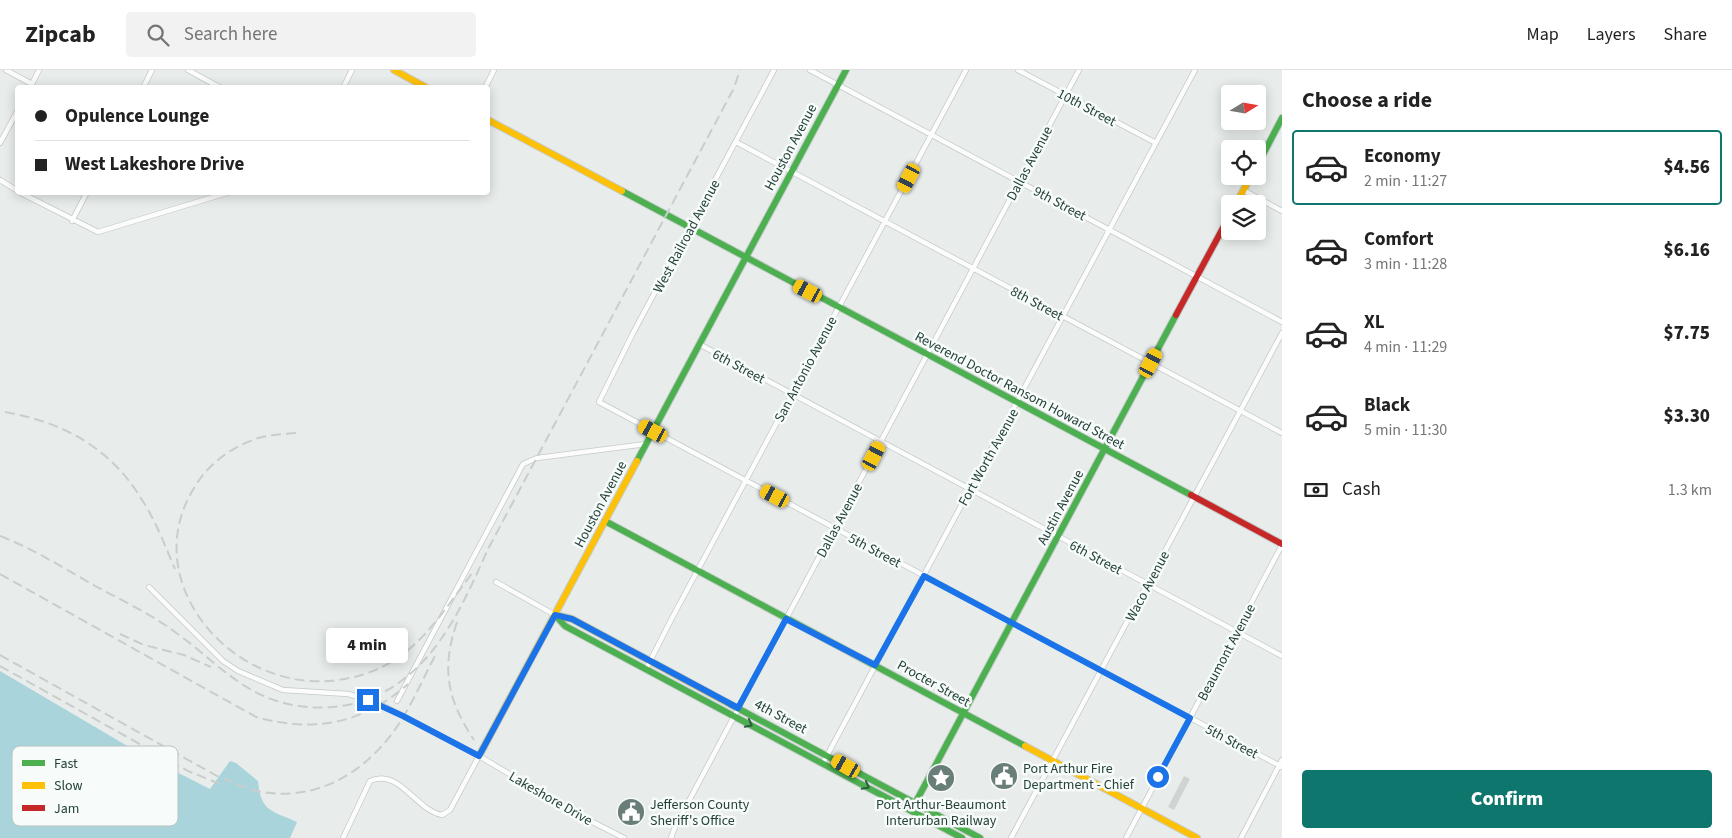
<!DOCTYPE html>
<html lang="en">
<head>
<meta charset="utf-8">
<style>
	body { margin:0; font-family:"Source Sans 3",sans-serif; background:#f2f2f2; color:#222; height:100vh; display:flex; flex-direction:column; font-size:19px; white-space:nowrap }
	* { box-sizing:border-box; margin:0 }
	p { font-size:16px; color:#767676 }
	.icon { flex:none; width:28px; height:28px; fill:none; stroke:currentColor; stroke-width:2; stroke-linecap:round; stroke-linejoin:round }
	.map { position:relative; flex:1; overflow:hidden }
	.sheet { display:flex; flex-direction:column; background:#fff; width:450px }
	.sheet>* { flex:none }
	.top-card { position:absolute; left:15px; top:15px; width:475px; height:110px; border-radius:5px; box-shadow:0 2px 12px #0003; display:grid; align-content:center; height:110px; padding:0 20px; background:#fff }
	.needle { width:32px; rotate:79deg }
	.fabs { position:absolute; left:1221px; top:15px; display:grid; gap:10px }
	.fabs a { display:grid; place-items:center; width:45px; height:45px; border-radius:5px; background:#fff; box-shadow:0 2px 12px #0003; font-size:25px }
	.end { position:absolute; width:22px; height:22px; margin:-11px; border:6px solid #1a73e8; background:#fff; box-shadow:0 0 0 2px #fff }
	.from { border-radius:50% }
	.bubble { position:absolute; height:35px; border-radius:5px; background:#fff; box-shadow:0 2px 12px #0003; font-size:16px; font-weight:800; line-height:35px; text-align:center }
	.car { position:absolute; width:15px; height:30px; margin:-15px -8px; border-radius:6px; box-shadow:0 0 4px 1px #0007; background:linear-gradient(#f5c518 24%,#345 0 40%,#f5c518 0 76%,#345 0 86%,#f5c518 0) }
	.top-card b { display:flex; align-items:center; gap:18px; height:48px; font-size:19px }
	.top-card b+b { border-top:1px solid #e0e0e0 }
	.top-card i { width:12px; height:12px; background:#222 }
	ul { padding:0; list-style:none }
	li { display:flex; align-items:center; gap:15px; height:75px; margin:0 10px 8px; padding:0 10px; border:2px solid transparent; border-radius:5px }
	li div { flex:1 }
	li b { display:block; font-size:19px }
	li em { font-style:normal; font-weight:800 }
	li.current { border-color:#0f766e }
	li>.icon { width:45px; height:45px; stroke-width:1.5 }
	h2 { padding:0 20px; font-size:22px; line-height:60px }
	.pay { display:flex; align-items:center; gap:12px; height:55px; padding:0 20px; font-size:19px }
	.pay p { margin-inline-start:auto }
	.primary-button { display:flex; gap:10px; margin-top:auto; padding:10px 20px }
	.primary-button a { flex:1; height:58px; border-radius:5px; background:#0f766e; color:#fff; font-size:20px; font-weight:800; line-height:58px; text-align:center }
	header { display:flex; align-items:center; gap:30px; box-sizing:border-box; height:70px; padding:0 25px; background:#fff; border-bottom:1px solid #e0e0e0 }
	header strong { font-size:24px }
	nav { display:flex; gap:28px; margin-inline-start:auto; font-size:18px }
	.search { width:350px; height:45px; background:#f2f2f2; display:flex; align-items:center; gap:12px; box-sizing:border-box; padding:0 18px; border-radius:5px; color:#767676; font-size:19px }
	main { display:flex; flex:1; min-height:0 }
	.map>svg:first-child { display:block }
	.water { fill:#a9d4db }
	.building { fill:#cfd4d2 }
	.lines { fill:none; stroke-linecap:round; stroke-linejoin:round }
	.street-casing { stroke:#c5cac8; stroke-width:6 }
	.fast-casing { stroke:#c3cbc8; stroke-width:8 }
	.slow-casing { stroke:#c3cbc8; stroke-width:8 }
	.jam-casing { stroke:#c3cbc8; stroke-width:8 }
	.street { stroke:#fcfcfc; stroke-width:4.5 }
	.fast { stroke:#4caf50; stroke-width:6 }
	.slow { stroke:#ffc107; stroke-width:6 }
	.jam { stroke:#c62828; stroke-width:6 }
	.rail { stroke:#c9cdcc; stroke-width:2; stroke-dasharray:10 5; stroke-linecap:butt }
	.oneway { stroke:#2e5d40 }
	.route { stroke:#1a73e8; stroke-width:6 }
	.labels { text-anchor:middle; stroke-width:5; stroke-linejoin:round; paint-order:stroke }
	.street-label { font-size:14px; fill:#24423a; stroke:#f7fbf9 }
	.poi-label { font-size:14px; fill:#24423a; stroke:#f7fbf9; text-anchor:start }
	.key { fill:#f7fbf9; stroke:#b8c4c0; stroke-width:1 }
	.key-label { font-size:14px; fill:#24423a }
</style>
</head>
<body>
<header>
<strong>Zipcab</strong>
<div class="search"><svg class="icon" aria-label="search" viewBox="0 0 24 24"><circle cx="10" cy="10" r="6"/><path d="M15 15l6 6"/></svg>Search here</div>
<nav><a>Map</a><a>Layers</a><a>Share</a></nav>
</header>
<main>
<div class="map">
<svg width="1282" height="768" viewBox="0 0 1282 768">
	<rect width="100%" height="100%" fill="#e8edeb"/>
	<path class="water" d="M 0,601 L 141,684 L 210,719 L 230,691 L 236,693 L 258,711 C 261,742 271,740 297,752 L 290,768 L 0,768 Z"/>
	<path class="building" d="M 1184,706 L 1190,709 L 1174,740 L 1168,737 Z"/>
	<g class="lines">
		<defs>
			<path id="street" d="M 6,0 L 32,14
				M 188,0 L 221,18
				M 774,0 L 633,263 L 599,332 L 1282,697
				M 810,0 L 1282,252
				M 1018,0 L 1156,73
				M 30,18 L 39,0
				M 143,18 L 152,0
				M 343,18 L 352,0
				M 485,18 L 494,0
				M 736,72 L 1282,363
				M 0,73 L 18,40
				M 0,110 L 18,121
				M 1243,120 L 1282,141
				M 19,122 L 98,162 L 230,122
				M 72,151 L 87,122
				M 699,274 L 1282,586
				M 496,512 L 555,545
				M 149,517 L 223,591 L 238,601 L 283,620 L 348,624 L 376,632 L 479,686 L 577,744 L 624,768
				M 646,599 L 672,548 L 966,0
				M 397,631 L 523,394 L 537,388 L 646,374
				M 823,693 L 1195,0
				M 343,768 L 370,711 C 400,698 415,740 442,745 L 450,740 L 479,686
				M 671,768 L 675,757 L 1079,0
				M 1011,768 L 1282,263
				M 1126,768 L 1282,475
				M 1241,768 L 1282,690"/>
			<path id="fast" d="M 1258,94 L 1282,48
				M 622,121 L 1191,425
				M 637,391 L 846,0
				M 605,451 L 1025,676
				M 556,546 L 565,556 L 962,768
				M 728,633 L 980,768
				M 911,741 L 1176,245"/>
			<path id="slow" d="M 394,0 L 427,18
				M 488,50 L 622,121
				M 1236,134 L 1251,106
				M 555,545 L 572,549 L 728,633
				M 1025,676 L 1197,768
				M 479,686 L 637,391"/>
			<path id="jam" d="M 1176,245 L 1230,145
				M 1191,425 L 1282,474"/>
		</defs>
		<use href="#street" class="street-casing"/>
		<use href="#fast" class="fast-casing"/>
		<use href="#slow" class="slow-casing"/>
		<use href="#jam" class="jam-casing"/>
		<use href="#street" class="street"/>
		<use href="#fast" class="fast"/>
		<use href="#slow" class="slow"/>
		<use href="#jam" class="jam"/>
		<path class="rail" d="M 5,342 C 63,352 111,378 142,430 C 156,451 165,476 175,499
			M 296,363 C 282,364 268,365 255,369 C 229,379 208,394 194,418 C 141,504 217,604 309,611 C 340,613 373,605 399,587 C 430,565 450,532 473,502
			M 0,466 C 34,479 65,499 97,517 C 123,531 151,544 175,562 C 208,585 235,617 274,630 C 300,639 330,640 356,633 C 429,613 460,542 488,479 L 734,18 L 740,0
			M 0,504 L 256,647 C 314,663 363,654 408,614
			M 457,552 C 441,599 447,629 474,670
			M 120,564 L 144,575 L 184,585 L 211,597
			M 0,585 L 217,706 C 229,710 240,716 252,720 C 306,733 353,711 387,670 C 408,645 421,612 436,584
			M 0,596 L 188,701 L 220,714"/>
	</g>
	<defs><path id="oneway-chevron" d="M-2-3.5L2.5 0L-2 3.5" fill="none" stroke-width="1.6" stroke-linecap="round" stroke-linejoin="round" transform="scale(1.25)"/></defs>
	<g class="oneway">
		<use href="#oneway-chevron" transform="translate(749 654) rotate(28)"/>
		<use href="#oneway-chevron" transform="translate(866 716) rotate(28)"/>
	</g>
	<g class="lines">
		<path class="route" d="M 368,630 L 403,646 L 479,686 L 555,545 L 572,549 L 738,638 L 786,549 L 875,595 L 924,506 L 1190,648 L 1158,707"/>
	</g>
	<defs>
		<symbol id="civic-disc" viewBox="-11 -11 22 22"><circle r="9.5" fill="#697e78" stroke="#f7fbf9"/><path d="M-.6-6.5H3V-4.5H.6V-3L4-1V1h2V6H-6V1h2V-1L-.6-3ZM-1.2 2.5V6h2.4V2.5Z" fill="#fff"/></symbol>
		<symbol id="sight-disc" viewBox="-11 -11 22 22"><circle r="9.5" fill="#697e78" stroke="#f7fbf9"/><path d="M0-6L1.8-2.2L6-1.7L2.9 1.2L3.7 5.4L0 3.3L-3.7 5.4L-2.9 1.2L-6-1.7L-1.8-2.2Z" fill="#fff"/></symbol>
	</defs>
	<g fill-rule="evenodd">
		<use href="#civic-disc" x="988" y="690" width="32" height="32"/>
		<use href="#sight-disc" x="925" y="692" width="32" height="32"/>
		<use href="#civic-disc" x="615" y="726" width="32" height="32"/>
	</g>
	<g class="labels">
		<g class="street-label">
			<text transform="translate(1087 37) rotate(28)" y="5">10th Street</text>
			<text transform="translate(790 77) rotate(-62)" y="5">Houston Avenue</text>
			<text transform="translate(1029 93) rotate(-62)" y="5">Dallas Avenue</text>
			<text transform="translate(1060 133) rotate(28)" y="5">9th Street</text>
			<text transform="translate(686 166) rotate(-62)" y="5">West Railroad Avenue</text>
			<text transform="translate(1037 233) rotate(28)" y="5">8th Street</text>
			<text transform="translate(739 296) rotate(28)" y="5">6th Street</text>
			<text transform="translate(805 299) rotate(-62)" y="5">San Antonio Avenue</text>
			<text transform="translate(1020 320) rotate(28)" y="5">Reverend Doctor Ransom Howard Street</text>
			<text transform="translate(988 387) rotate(-61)" y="5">Fort Worth Avenue</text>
			<text transform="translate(600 434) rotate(-62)" y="5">Houston Avenue</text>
			<text transform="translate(1060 437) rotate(-62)" y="5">Austin Avenue</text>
			<text transform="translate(839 450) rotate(-62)" y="5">Dallas Avenue</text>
			<text transform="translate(875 480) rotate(28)" y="5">5th Street</text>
			<text transform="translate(1096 487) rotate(28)" y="5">6th Street</text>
			<text transform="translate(1147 516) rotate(-62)" y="5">Waco Avenue</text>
			<text transform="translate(1226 582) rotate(-62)" y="5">Beaumont Avenue</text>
			<text transform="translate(934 613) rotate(29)" y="5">Procter Street</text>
			<text transform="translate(781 646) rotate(28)" y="5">4th Street</text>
			<text transform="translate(1232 671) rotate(28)" y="5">5th Street</text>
			<text transform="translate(551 728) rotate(30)" y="5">Lakeshore Drive</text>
		</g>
		<g class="poi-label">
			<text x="1023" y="703">Port Arthur Fire<tspan x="1023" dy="16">Department - Chief</tspan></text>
			<text x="650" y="739">Jefferson County<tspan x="650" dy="16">Sheriff's Office</tspan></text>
			<text x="941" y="739" text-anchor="middle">Port Arthur-Beaumont<tspan x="941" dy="16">Interurban Railway</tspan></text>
		</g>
	</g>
	<rect x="12" y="676" width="166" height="80" rx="8" class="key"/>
	<rect x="22" y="690" width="23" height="6" fill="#4caf50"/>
	<rect x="22" y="712" width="23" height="7" fill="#ffc107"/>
	<rect x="22" y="735" width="23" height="6" fill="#c62828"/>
	<g class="key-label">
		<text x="54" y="698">Fast</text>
		<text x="54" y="720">Slow</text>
		<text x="54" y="743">Jam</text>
	</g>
</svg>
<div class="fabs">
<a><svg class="needle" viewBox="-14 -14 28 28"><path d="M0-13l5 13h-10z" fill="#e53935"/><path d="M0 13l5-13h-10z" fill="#767676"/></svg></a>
<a><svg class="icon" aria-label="locate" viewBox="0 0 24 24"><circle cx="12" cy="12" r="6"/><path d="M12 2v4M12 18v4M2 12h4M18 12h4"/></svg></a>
<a><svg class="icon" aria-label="layers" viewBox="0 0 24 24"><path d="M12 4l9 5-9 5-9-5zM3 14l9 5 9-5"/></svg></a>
</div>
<i class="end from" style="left:1158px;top:707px"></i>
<i class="end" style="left:368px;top:630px"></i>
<div class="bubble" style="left:326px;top:558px;width:82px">4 min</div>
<i class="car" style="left:909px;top:108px;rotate:208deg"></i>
<i class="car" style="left:808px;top:221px;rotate:298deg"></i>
<i class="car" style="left:1151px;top:293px;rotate:28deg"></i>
<i class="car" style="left:653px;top:361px;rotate:298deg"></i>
<i class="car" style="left:874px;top:386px;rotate:28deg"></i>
<i class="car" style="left:775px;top:426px;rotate:298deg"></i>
<i class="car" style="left:846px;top:696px;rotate:300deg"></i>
<div class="top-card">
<b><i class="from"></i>Opulence Lounge</b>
<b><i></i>West Lakeshore Drive</b>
</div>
</div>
<section class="sheet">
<h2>Choose a ride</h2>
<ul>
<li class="current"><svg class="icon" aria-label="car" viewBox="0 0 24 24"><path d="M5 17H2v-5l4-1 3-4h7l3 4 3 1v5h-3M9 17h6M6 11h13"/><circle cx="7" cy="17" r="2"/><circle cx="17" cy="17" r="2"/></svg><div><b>Economy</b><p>2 min · 11:27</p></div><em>$4.56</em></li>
<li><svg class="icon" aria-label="car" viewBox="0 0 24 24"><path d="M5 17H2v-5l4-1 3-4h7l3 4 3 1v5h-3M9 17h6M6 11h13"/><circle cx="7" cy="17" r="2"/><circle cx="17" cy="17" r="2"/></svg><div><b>Comfort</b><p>3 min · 11:28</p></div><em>$6.16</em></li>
<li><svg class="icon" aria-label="car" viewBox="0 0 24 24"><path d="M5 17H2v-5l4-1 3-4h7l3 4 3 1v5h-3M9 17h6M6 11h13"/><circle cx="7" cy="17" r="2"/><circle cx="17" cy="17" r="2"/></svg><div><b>XL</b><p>4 min · 11:29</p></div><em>$7.75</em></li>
<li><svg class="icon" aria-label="car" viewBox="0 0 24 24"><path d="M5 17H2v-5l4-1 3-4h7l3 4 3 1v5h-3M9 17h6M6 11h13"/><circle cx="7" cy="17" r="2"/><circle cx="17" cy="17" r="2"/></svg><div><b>Black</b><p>5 min · 11:30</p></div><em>$3.30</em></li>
</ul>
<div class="pay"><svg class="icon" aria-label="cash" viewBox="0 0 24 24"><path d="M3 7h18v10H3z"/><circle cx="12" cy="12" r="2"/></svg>Cash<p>1.3 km</p></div>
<div class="primary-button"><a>Confirm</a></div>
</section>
</main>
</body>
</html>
